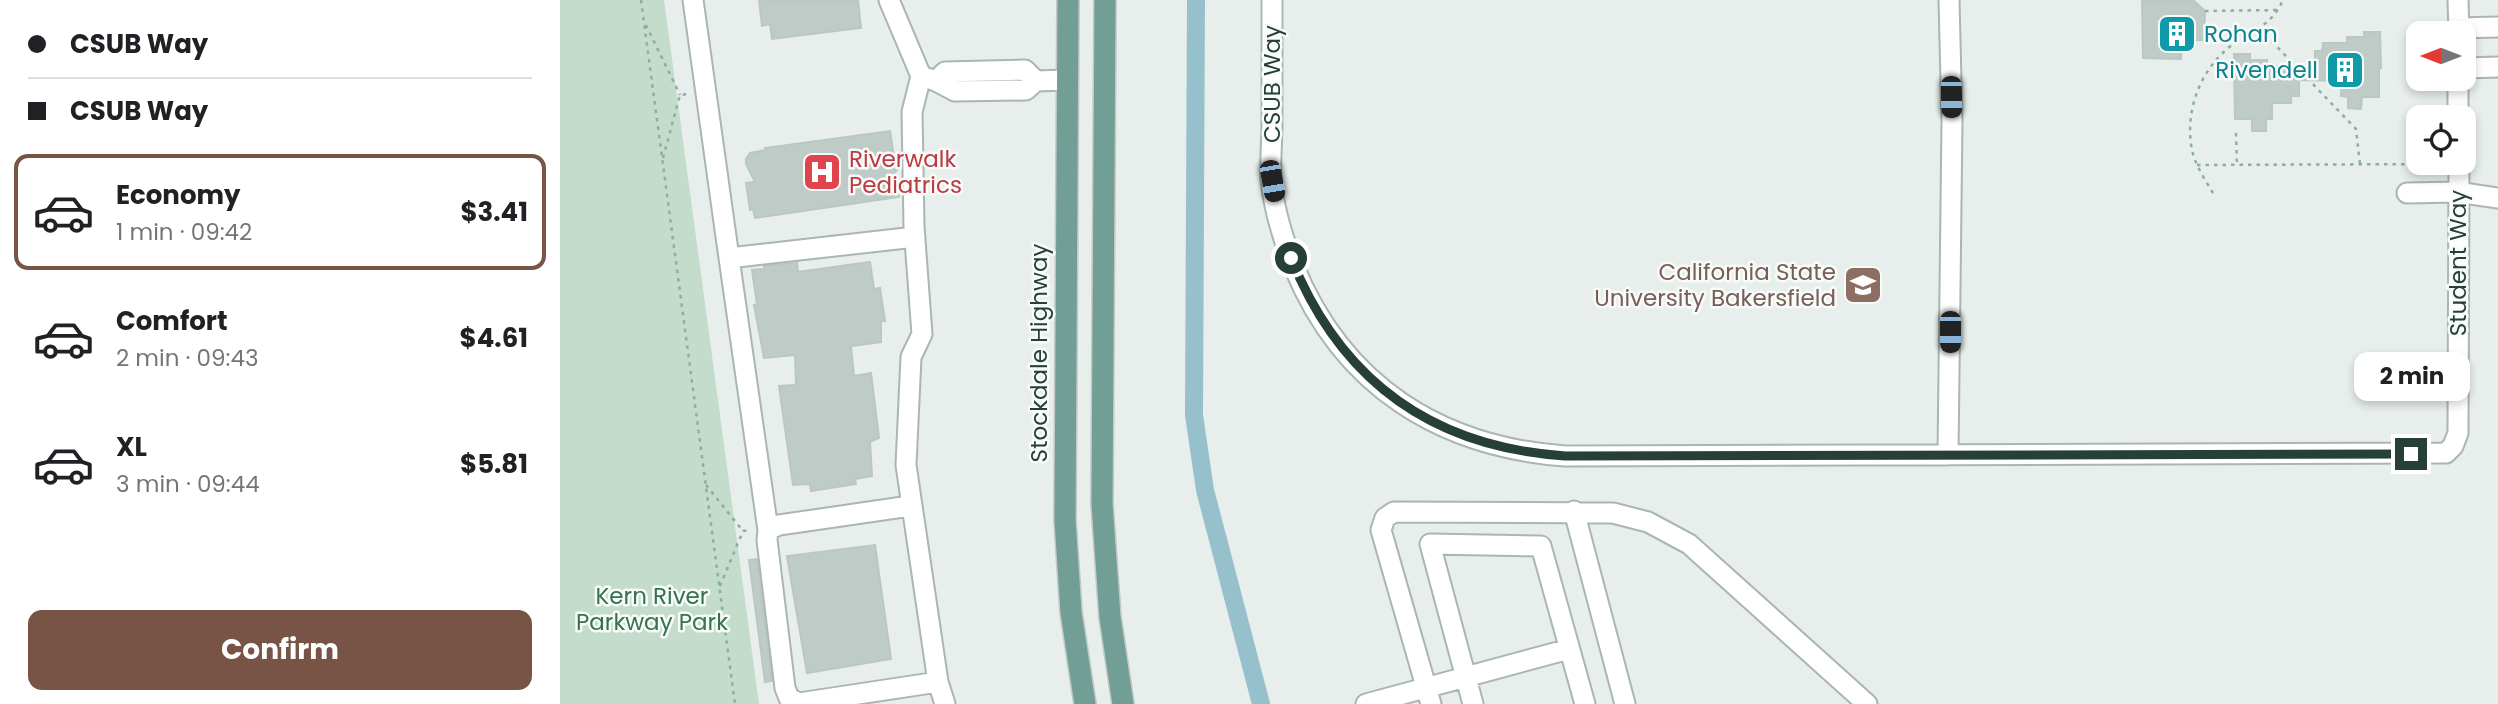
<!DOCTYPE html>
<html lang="en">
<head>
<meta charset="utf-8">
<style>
	body { margin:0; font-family:Poppins,sans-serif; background:#f6f6f6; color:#202124; height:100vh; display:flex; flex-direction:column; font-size:26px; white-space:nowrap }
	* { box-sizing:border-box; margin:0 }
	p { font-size:23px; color:#757577 }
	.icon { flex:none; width:38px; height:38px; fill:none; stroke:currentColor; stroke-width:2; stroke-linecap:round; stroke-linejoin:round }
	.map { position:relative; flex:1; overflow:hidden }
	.sheet { display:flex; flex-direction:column; background:#fff; width:560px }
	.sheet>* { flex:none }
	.banner { display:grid; align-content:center; height:154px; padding:0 28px; background:#fff }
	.needle { width:46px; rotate:270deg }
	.tools { position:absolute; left:1846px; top:21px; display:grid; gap:14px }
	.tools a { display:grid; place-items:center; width:70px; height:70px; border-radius:14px; background:#fff; box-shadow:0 4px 10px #0003; font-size:35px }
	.end { position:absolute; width:32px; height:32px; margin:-16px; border:9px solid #273f39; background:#fff; box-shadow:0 0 0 4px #fff }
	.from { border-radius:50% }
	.bubble { position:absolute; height:49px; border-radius:14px; background:#fff; box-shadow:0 4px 10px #0003; font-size:23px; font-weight:700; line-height:49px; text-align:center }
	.car { position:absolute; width:21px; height:42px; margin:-21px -10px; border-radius:9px; box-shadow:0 0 5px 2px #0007; background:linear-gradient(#222 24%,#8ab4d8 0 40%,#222 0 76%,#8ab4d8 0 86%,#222 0) }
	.banner b { display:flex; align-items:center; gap:24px; height:66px; font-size:26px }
	.banner b+b { border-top:2px solid #e0e0e0 }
	.banner i { width:18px; height:18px; background:#202124 }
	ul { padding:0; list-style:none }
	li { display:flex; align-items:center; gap:21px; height:116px; margin:0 14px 10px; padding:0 14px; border:4px solid transparent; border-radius:14px }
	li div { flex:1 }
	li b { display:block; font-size:26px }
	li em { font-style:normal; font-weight:700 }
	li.current { border-color:#785446 }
	li>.icon { width:63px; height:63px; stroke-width:1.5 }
	.action { display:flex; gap:14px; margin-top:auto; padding:14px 28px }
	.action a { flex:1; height:80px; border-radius:14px; background:#785446; color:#fff; font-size:28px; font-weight:700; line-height:80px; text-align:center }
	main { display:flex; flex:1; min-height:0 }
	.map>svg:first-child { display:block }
	.green { fill:#c3dccb }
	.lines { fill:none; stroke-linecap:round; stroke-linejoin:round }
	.canal { stroke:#96c1cc; stroke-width:18 }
	.building { fill:#bfcbc7; stroke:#bac7c2; stroke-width:2 }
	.minor-casing { stroke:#aab6b2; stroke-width:23 }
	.major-casing { stroke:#c3c9c8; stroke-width:24 }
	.path { stroke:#8baea5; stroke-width:2.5; stroke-dasharray:3.5 5; stroke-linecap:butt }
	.minor { stroke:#fff; stroke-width:19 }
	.major { stroke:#719e95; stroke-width:21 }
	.route { stroke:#273f39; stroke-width:9 }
	.labels { text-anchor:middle; stroke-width:5; stroke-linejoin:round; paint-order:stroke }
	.culture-label { font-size:23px; fill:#0d838f; stroke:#f7fbf9; text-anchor:start }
	.street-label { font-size:23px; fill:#273f39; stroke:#f7fbf9 }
	.health-label { font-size:23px; fill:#be3a42; stroke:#f7fbf9; text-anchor:start }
	.education-label { font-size:23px; fill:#785e54; stroke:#f7fbf9; text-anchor:end }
	.park-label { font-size:23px; fill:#367150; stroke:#f7fbf9 }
</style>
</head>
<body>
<main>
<section class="sheet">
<div class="banner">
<b><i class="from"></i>CSUB Way</b>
<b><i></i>CSUB Way</b>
</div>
<ul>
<li class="current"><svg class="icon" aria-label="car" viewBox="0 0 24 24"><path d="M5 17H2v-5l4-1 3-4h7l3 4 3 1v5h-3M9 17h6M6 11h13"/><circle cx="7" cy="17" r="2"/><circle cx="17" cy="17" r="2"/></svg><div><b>Economy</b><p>1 min · 09:42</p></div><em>$3.41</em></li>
<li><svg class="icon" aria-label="car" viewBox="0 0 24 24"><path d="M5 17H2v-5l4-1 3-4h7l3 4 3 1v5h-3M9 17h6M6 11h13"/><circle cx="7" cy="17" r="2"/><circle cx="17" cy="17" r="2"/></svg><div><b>Comfort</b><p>2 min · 09:43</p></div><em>$4.61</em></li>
<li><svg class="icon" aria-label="car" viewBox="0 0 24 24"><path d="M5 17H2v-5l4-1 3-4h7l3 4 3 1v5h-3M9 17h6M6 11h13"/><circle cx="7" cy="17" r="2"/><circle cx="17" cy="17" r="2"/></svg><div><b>XL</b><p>3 min · 09:44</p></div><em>$5.81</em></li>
</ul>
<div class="action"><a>Confirm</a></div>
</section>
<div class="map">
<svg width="1938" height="704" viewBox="0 0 1938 704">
	<rect width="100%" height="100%" fill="#e7eeeb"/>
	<path class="green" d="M 0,0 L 104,0 L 199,704 L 0,704 Z"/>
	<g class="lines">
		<path class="canal" d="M 636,0 L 634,415 L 645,490 L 701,704"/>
	</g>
	<path class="building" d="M 199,0 L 298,0 L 301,28 L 212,39 L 210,24 L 202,26 Z
		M 1582,0 L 1633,0 L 1645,11 L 1644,40 L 1621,40 L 1621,59 L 1583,58 Z
		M 1804,32 L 1820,32 L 1821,68 L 1819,68 L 1819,97 L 1802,97 L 1801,109 L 1788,108 L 1788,97 L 1781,96 L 1782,81 L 1739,80 L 1739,96 L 1731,96 L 1731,103 L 1712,103 L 1712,119 L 1706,119 L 1706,131 L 1692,131 L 1692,119 L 1675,119 L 1674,54 L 1690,54 L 1690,60 L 1707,60 L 1707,66 L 1755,66 L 1755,51 L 1762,51 L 1763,43 L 1787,43 L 1787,37 L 1804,37 Z
		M 330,131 L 334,157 L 339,160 L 339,168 L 335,172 L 339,197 L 195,218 L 193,209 L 190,210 L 186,183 L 195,182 L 186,164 L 186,159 L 190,153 L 206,150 L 205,148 Z
		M 310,262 L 314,289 L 320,288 L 325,321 L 321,321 L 321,342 L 291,346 L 294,376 L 311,373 L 319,438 L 310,442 L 312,476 L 295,479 L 296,484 L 251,491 L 250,484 L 233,485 L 219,386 L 236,385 L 235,355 L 204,358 L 194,305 L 197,304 L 192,270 L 204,269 L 204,266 L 237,263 L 238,272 Z
		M 315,545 L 331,659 L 247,673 L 227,556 Z
		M 197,559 L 212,681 L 205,682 L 189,560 Z"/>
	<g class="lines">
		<defs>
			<path id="minor" d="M 133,0 L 169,258 L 355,237
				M 329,0 L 361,76 L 376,81 L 395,91 L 466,90 L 476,81 L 465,70 L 385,72 L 376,81
				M 712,0 C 712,41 712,81 712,122 C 712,141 710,161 711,180 C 714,211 723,239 734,267 C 783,386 880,447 1005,456 L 1886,453 L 1893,446 L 1898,433 L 1899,163
				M 1898,0 L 1899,33
				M 1898,28 L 1938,27
				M 1904,68 L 1938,67
				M 361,76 L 352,112 L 354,227 L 362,334 L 351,357 L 346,465 L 378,682 L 385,704
				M 1898,79 L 1898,117
				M 476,81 L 507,80
				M 1847,193 L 1897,192 L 1938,198
				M 169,258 L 208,530
				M 1388,455 L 1392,121 L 1389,0
				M 350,506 L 219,525 L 208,530 L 207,540 L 225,688 L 229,698 L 239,703 L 378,682
				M 1014,511 L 1065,704
				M 806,704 L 1009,649
				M 871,704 L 821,530 L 825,518 L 834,512 L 1053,513 L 1088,522 L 1129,544 L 1307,704
				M 913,704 L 870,544 L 981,546 L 1025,704"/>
			<path id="major" d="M 508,0 L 505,520 L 511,612 L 525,704
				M 545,0 L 542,504 L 550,617 L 563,704"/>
		</defs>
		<use href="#minor" class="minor-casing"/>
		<use href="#major" class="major-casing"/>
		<path class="path" d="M 81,0 L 175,704
			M 1645,11 L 1718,10
			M 86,25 L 120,95
			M 1700,29 L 1796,129 L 1800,164
			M 1676,133 L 1677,165
			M 103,158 L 120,95 L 128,94
			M 1637,165 L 1882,164
			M 1653,193 C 1644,178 1633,162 1631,144 C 1626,106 1642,68 1672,45 C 1694,28 1710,28 1723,0
			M 146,485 L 183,531
			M 160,586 L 183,531 L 190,530"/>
		<use href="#minor" class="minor"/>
		<use href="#major" class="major"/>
	</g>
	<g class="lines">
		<path class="route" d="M 731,258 C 781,382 873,447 1005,456 L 1851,454"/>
	</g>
	<defs>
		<symbol id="building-square" viewBox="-11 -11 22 22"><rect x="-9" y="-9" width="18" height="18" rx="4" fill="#0f9aa8" stroke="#f7fbf9"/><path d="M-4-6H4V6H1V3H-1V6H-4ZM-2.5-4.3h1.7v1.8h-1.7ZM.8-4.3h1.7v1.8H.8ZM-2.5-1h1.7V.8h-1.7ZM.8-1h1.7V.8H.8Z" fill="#fff"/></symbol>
		<symbol id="hospital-square" viewBox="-11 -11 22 22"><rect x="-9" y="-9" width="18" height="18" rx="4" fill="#e0444e" stroke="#f7fbf9"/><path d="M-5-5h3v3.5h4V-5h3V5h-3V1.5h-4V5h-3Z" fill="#fff"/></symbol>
		<symbol id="university-square" viewBox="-11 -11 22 22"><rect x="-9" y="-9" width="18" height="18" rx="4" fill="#8d6e63" stroke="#f7fbf9"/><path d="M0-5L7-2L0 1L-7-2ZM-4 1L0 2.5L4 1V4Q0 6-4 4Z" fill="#fff"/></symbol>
	</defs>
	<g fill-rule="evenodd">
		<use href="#building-square" x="1595" y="12" width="44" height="44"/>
		<use href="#building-square" x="1763" y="48" width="44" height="44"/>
		<use href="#hospital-square" x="240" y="150" width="44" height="44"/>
		<use href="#university-square" x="1281" y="263" width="44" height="44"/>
	</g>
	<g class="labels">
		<g class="culture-label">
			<text x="1644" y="42">Rohan</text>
			<text x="1758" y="78" text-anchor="end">Rivendell</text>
		</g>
		<g class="street-label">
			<text transform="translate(712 84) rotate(-90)" y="8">CSUB Way</text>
			<text transform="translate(1898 263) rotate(-90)" y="8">Student Way</text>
			<text transform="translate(479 353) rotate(-90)" y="8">Stockdale Highway</text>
		</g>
		<g class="health-label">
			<text x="289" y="167">Riverwalk<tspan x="289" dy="26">Pediatrics</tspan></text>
		</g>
		<g class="education-label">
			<text x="1276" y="280">California State<tspan x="1276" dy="26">University Bakersfield</tspan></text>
		</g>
		<g class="park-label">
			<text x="92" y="604">Kern River<tspan x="92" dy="26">Parkway Park</tspan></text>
		</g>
	</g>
</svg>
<div class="tools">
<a><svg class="needle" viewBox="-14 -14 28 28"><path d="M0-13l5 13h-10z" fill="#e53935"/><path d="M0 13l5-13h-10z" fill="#757577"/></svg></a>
<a><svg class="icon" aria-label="locate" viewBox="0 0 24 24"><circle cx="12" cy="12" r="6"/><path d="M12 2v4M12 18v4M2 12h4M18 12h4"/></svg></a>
</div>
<i class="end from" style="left:731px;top:258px"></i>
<i class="end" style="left:1851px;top:454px"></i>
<div class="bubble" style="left:1794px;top:352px;width:116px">2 min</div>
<i class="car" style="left:1391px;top:97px;rotate:179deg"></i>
<i class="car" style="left:712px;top:181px;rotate:170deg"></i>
<i class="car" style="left:1390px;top:332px;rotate:180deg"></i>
</div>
</main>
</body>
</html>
